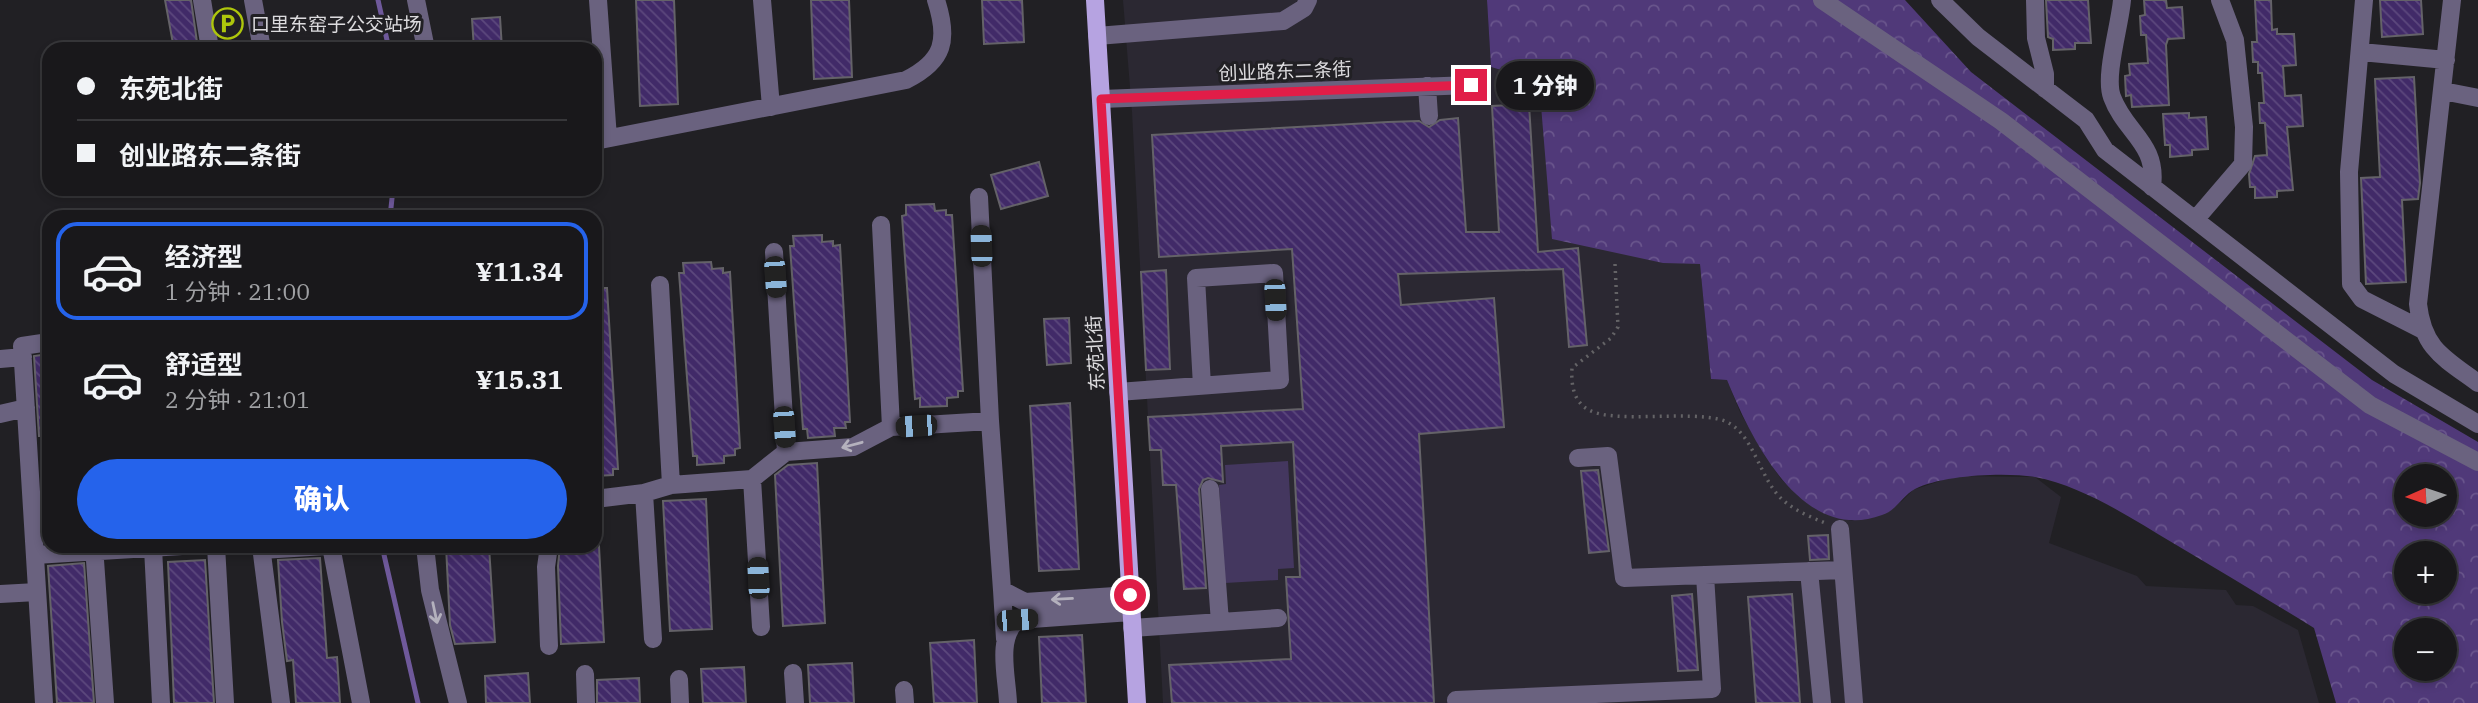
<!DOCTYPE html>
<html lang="zh">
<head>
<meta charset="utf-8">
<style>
	body { margin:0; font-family:"IBM Plex Serif","Noto Sans SC",serif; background:#262528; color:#f1f3f6; height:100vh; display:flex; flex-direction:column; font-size:26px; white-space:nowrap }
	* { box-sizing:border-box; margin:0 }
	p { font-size:23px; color:#9fa0a3 }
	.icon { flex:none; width:38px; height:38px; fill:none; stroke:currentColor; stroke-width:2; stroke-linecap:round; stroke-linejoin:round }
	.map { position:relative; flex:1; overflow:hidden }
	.details { position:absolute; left:42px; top:210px; width:560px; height:343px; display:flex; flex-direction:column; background:#19181b; border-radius:21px; box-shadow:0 4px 10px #0003,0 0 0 2px #37373a }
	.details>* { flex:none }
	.top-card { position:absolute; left:42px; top:42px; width:560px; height:154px; border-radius:21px; box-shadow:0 4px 10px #0003,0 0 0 2px #37373a; display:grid; align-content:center; height:154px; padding:0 35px; background:#19181b }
	.needle { width:46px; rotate:267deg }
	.controls { position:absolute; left:2394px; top:464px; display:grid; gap:14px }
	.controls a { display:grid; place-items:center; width:63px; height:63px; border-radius:50%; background:#19181b; box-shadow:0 4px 10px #0003,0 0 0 2px #37373a; font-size:35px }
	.end { position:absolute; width:32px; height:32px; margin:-16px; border:9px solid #e11d48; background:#fff; box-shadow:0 0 0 4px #fff }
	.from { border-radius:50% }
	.bubble { position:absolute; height:49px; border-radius:24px; background:#19181b; box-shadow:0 4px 10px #0003,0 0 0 2px #37373a; font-size:23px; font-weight:800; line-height:49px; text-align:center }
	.car { position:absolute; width:21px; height:42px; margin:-21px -10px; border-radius:9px; box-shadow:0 0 5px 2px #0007; background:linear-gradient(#222 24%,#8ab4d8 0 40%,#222 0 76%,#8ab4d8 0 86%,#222 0) }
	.top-card b { display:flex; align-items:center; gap:24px; height:66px; font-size:26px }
	.top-card b+b { border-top:2px solid #37373a }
	.top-card i { width:18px; height:18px; background:#f1f3f6 }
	ul { padding:12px 0 0; list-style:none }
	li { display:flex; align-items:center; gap:21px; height:98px; margin:0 14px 10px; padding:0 21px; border:4px solid transparent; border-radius:21px }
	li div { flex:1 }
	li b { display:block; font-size:26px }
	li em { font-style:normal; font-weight:800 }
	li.active { border-color:#2563eb }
	li>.icon { width:63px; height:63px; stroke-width:1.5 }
	.primary-button { display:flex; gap:14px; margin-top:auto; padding:14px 35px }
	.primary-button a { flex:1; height:80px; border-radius:42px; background:#2563eb; color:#fff; font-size:28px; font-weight:800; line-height:80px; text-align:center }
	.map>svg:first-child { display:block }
	.built { fill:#2b2832 }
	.grass { fill:#44375f }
	.forest { fill:url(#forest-crowns); fill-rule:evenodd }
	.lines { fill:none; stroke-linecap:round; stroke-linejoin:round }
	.stream { stroke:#6f599b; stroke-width:5 }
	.building { fill:url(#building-back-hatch); stroke:#646268; stroke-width:2 }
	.path { stroke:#646366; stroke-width:3.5; stroke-dasharray:2 5; stroke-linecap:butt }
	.minor { stroke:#6a627f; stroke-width:18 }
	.major { stroke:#b6a3e1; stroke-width:18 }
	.oneway { stroke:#b4b1bd }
	.route { stroke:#e11d48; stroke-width:9 }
	.labels { text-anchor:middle; stroke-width:6; stroke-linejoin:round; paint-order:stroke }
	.poi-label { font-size:19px; fill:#dcdbde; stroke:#212024; text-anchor:start }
	.street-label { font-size:19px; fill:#dcdbde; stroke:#212024 }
</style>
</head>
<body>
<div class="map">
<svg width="2478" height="703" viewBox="0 0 2478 703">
	<defs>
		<pattern id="forest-crowns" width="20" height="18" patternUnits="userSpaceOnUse" patternTransform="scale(1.75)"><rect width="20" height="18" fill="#503979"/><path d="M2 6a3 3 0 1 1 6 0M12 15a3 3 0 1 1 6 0" fill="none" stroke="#69558c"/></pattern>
		<pattern id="building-back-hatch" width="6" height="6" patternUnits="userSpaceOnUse" patternTransform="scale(1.75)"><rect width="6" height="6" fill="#412a68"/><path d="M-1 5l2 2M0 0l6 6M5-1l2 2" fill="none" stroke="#5c487d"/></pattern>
	</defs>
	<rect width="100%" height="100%" fill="#212024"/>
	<path class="built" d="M 1123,0 L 1487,0 L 1491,67 L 1539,81 L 1541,101 L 1663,263 L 1700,263 L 1711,379 L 1727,380 L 1740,412 L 1765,456 L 1781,479 L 1798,496 L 1816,509 L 1852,521 L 1901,502 L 1913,490 L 1955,476 L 2035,477 L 2061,497 L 2049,543 L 2137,576 L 2146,586 L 2226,590 L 2236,605 L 2253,606 L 2298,630 L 2319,703 L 1163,703 L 1132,112 Z"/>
	<path class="grass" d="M 1288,461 L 1294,568 L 1278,569 L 1278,580 L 1225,583 L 1219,485 L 1226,484 L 1225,465 Z"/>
	<path class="forest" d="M 1487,0 L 1905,0 L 1971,72 L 2372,380 L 2478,442 L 2478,703 L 2336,703 L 2314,628 C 2267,599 2220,571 2173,543 C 2131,518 2083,486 2035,477 C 2005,472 1942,475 1915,489 C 1903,495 1896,511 1882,515 C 1802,545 1751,439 1727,380 L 1711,379 L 1700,264 L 1663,263 L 1552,239 L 1539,81 L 1491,67 ZM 2406,476 L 2445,476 L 2445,514 L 2406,514 ZM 2406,553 L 2445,553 L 2445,592 L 2406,592 ZM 2406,630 L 2445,630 L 2445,668 L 2406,668 Z"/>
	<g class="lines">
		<path class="stream" d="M 378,0 L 389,49
			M 390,217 L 393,189
			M 382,546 L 418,703"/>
	</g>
	<path class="building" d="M 165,0 L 191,0 L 198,49 L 174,49 Z
		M 636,0 L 674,0 L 678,104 L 640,106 Z
		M 811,0 L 849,0 L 852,77 L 814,79 Z
		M 982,0 L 1022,0 L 1024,42 L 984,44 Z
		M 2046,0 L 2088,0 L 2091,43 L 2075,43 L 2075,49 L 2053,50 L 2053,39 L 2048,37 Z
		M 2144,0 L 2166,0 L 2167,8 L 2182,7 L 2184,38 L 2168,39 L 2166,45 L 2169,105 L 2132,107 L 2131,95 L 2126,96 L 2125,76 L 2130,75 L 2129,64 L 2148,63 L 2146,35 L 2141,35 L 2140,16 L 2145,15 Z
		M 2255,0 L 2271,0 L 2272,30 L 2277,29 L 2277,34 L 2294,34 L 2296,65 L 2283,66 L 2285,96 L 2301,95 L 2303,126 L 2287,127 L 2293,190 L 2277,191 L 2277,197 L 2255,198 L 2255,187 L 2250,187 L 2249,174 L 2255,156 L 2267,155 L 2265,123 L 2260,123 L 2259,103 L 2264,103 L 2262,73 L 2258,73 L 2258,62 L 2253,62 L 2252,42 L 2257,42 Z
		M 2380,0 L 2421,0 L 2423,34 L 2382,37 Z
		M 500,17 L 502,49 L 474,49 L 472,19 Z
		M 2414,77 L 2420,183 L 2418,199 L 2402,200 L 2406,282 L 2366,284 L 2361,178 L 2380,177 L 2375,79 Z
		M 1529,104 L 1538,252 L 1578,248 L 1587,345 L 1569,347 L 1563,269 L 1398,274 L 1401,305 L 1494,298 L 1504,427 L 1419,434 L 1434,703 L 1172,703 L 1169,665 L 1291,659 L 1286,577 L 1300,577 L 1293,442 L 1221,446 L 1223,482 L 1208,478 L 1203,480 L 1199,489 L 1206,588 L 1184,589 L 1176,485 L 1163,485 L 1161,450 L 1150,450 L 1148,417 L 1303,409 L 1292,249 L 1159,257 L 1152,135 L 1388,122 L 1419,121 L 1429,127 L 1440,120 L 1458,118 L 1466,232 L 1499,232 L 1492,106 Z
		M 2189,113 L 2189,118 L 2206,117 L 2208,149 L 2192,150 L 2192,155 L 2170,157 L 2170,145 L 2165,145 L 2163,114 Z
		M 1039,162 L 1048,196 L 1001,209 L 991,175 Z
		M 934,204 L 935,211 L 946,210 L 946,215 L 952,215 L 963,391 L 958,391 L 958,397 L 947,398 L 947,406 L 920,407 L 920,398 L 915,399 L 902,216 L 906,215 L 906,205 Z
		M 822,235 L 822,242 L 833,241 L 833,246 L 840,245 L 850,422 L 845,422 L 846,428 L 834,428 L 835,436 L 808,438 L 807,429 L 803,429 L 790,246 L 794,246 L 793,236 Z
		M 711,262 L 712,269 L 723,268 L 723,273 L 730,272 L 740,448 L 735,449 L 735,455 L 724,456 L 724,463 L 697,465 L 697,456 L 693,456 L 679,273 L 684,273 L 683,263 Z
		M 1166,270 L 1170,369 L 1146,370 L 1141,272 Z
		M 595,288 L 607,288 L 618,469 L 613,469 L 613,475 L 595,476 Z
		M 1069,318 L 1071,363 L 1047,365 L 1044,319 Z
		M 49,354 L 49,436 L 39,436 L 34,356 Z
		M 1070,403 L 1079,569 L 1039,571 L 1030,406 Z
		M 817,463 L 825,623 L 783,626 L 775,475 L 788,465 Z
		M 1598,470 L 1609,551 L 1589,553 L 1581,471 Z
		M 706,499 L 712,629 L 670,631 L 663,501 Z
		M 1828,535 L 1829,559 L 1810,560 L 1808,536 Z
		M 446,546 L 489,546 L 495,642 L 455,644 L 450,625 Z
		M 560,546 L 599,546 L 604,642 L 561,644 L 558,566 Z
		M 320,558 L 327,658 L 337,657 L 340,703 L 296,703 L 293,660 L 287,661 L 282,622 L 278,560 Z
		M 205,560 L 214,703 L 174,703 L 168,562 Z
		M 84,563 L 94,703 L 57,703 L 48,566 Z
		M 1692,594 L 1698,670 L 1678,671 L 1672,596 Z
		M 1792,594 L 1800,703 L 1756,703 L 1748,597 Z
		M 1082,635 L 1086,703 L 1042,703 L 1039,637 Z
		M 974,640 L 977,703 L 934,703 L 930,643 Z
		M 852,663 L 854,703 L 810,703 L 808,665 Z
		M 744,667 L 746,703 L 703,703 L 701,669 Z
		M 528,673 L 530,703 L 486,703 L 485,676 Z
		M 639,678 L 640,703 L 597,703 L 597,680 Z"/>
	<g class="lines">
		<path class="path" d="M 1615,264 L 1618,327 L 1611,338 L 1572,368 C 1571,383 1573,402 1589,410 C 1615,424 1687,410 1722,420 C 1754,430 1759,480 1783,500 C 1795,511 1811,517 1825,523"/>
		<path class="minor" d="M 202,0 L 210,49
			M 253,0 L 262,49
			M 416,0 L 426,49
			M 598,0 L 608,138
			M 762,0 L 771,107
			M 1822,0 L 2001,121 L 2370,405 L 2478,462
			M 1940,0 L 1978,37 L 2086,120 L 2105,150 L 2394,374 L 2478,424
			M 2035,0 L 2036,38 L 2045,74 L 2045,89
			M 2122,0 C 2120,25 2104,76 2112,97 C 2125,133 2158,143 2152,187
			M 2364,0 L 2349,172 L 2351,284 L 2362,299 L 2421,329
			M 2452,0 L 2418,304 C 2423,349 2444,358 2478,383
			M 1097,36 L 1283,21 L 1304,8 L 1308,0
			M 2361,52 L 2446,60
			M 1427,86 L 1429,116
			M 2443,91 L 2478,98
			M 1101,99 L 1471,85
			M 595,141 L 906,80 C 944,61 949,40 936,0
			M 979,197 L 990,421
			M 2195,220 L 2243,164 L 2244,127 L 2235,40 L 2220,0
			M 881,225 L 891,427
			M 774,252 L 786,452
			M 660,285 L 671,485
			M 0,359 L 23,357
			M 1118,392 L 1280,380 L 1274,273 L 1196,278 L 1202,386
			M 0,414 L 26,408
			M 1578,458 L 1608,456 L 1624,578 L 1843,570
			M 752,479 L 761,627
			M 1210,489 L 1220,622
			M 644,493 L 653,639
			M 595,499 L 644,493 L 671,485 L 752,479 L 786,452 L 853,447 L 891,427 L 990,421 L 1002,590 L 1025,602 L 1130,595
			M 1840,529 L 1854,703
			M 94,546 L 105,703
			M 216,546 L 225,703
			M 261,546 L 281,703
			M 331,546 L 361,703
			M 425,546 L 430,590 L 458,703
			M 153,548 L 161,703
			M 262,550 L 325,546
			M 35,555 L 182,546
			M 1809,571 L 1822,703
			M 1002,590 L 1005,639
			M 0,594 L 37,592
			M 1132,628 L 1278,618
			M 549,646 L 546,567 L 549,546
			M 793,673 L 795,703
			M 585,674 L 586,703
			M 679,679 L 680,703
			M 904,690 L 905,703
			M 1456,700 L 1712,689 L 1705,575
			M 44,703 L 22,346 L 49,342
			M 1008,703 C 1007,676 996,639 1017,620 L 1131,612"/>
		<path class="major" d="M 1095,0 L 1137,703"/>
	</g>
	<defs><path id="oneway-shaft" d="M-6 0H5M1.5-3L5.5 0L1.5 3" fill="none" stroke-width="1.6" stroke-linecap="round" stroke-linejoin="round" transform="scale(1.75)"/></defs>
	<g class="oneway">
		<use href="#oneway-shaft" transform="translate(852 445) rotate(165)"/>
		<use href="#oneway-shaft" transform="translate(1062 599) rotate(177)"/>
		<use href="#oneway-shaft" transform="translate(435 613) rotate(78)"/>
	</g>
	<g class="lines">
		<path class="route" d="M 1130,595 L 1101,99 L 1471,85"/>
	</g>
	<defs>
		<symbol id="parking-ring" viewBox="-11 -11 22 22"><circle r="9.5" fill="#212024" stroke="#aec60c" stroke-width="1.5"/><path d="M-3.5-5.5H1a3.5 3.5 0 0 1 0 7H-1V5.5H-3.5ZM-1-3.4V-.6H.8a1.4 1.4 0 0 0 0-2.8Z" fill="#aec60c"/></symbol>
	</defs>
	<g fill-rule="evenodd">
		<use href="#parking-ring" x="210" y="6" width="35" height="35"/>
	</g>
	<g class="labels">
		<g class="poi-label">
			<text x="251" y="31">口里东窑子公交站场</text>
		</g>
		<g class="street-label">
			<text transform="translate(1285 71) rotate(-2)" y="7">创业路东二条街</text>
			<text transform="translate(1095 353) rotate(-93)" y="7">东苑北街</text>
		</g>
	</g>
</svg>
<div class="controls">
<a><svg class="needle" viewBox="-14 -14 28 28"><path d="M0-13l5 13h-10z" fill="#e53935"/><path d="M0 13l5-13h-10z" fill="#9fa0a3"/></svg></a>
<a>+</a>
<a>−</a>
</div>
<i class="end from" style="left:1130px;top:595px"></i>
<i class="end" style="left:1471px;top:85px"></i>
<div class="bubble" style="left:1496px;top:61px;width:98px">1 分钟</div>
<i class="car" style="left:981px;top:246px;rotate:358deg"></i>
<i class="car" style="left:775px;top:277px;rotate:176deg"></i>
<i class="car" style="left:1275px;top:300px;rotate:177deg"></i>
<i class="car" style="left:916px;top:426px;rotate:266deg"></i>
<i class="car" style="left:784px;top:427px;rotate:176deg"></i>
<i class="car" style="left:758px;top:578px;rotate:357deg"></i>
<i class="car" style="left:1017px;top:620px;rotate:86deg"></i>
<div class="top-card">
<b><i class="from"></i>东苑北街</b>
<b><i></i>创业路东二条街</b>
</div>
<section class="details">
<ul>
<li class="active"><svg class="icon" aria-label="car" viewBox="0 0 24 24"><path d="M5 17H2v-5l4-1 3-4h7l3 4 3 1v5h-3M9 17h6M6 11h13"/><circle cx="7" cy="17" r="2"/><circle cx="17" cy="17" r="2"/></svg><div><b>经济型</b><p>1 分钟 · 21:00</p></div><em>¥11.34</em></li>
<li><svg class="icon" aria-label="car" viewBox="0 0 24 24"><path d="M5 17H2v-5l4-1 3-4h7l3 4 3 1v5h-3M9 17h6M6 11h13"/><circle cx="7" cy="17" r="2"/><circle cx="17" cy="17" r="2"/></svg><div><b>舒适型</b><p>2 分钟 · 21:01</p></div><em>¥15.31</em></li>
</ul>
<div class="primary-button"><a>确认</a></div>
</section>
</div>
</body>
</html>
